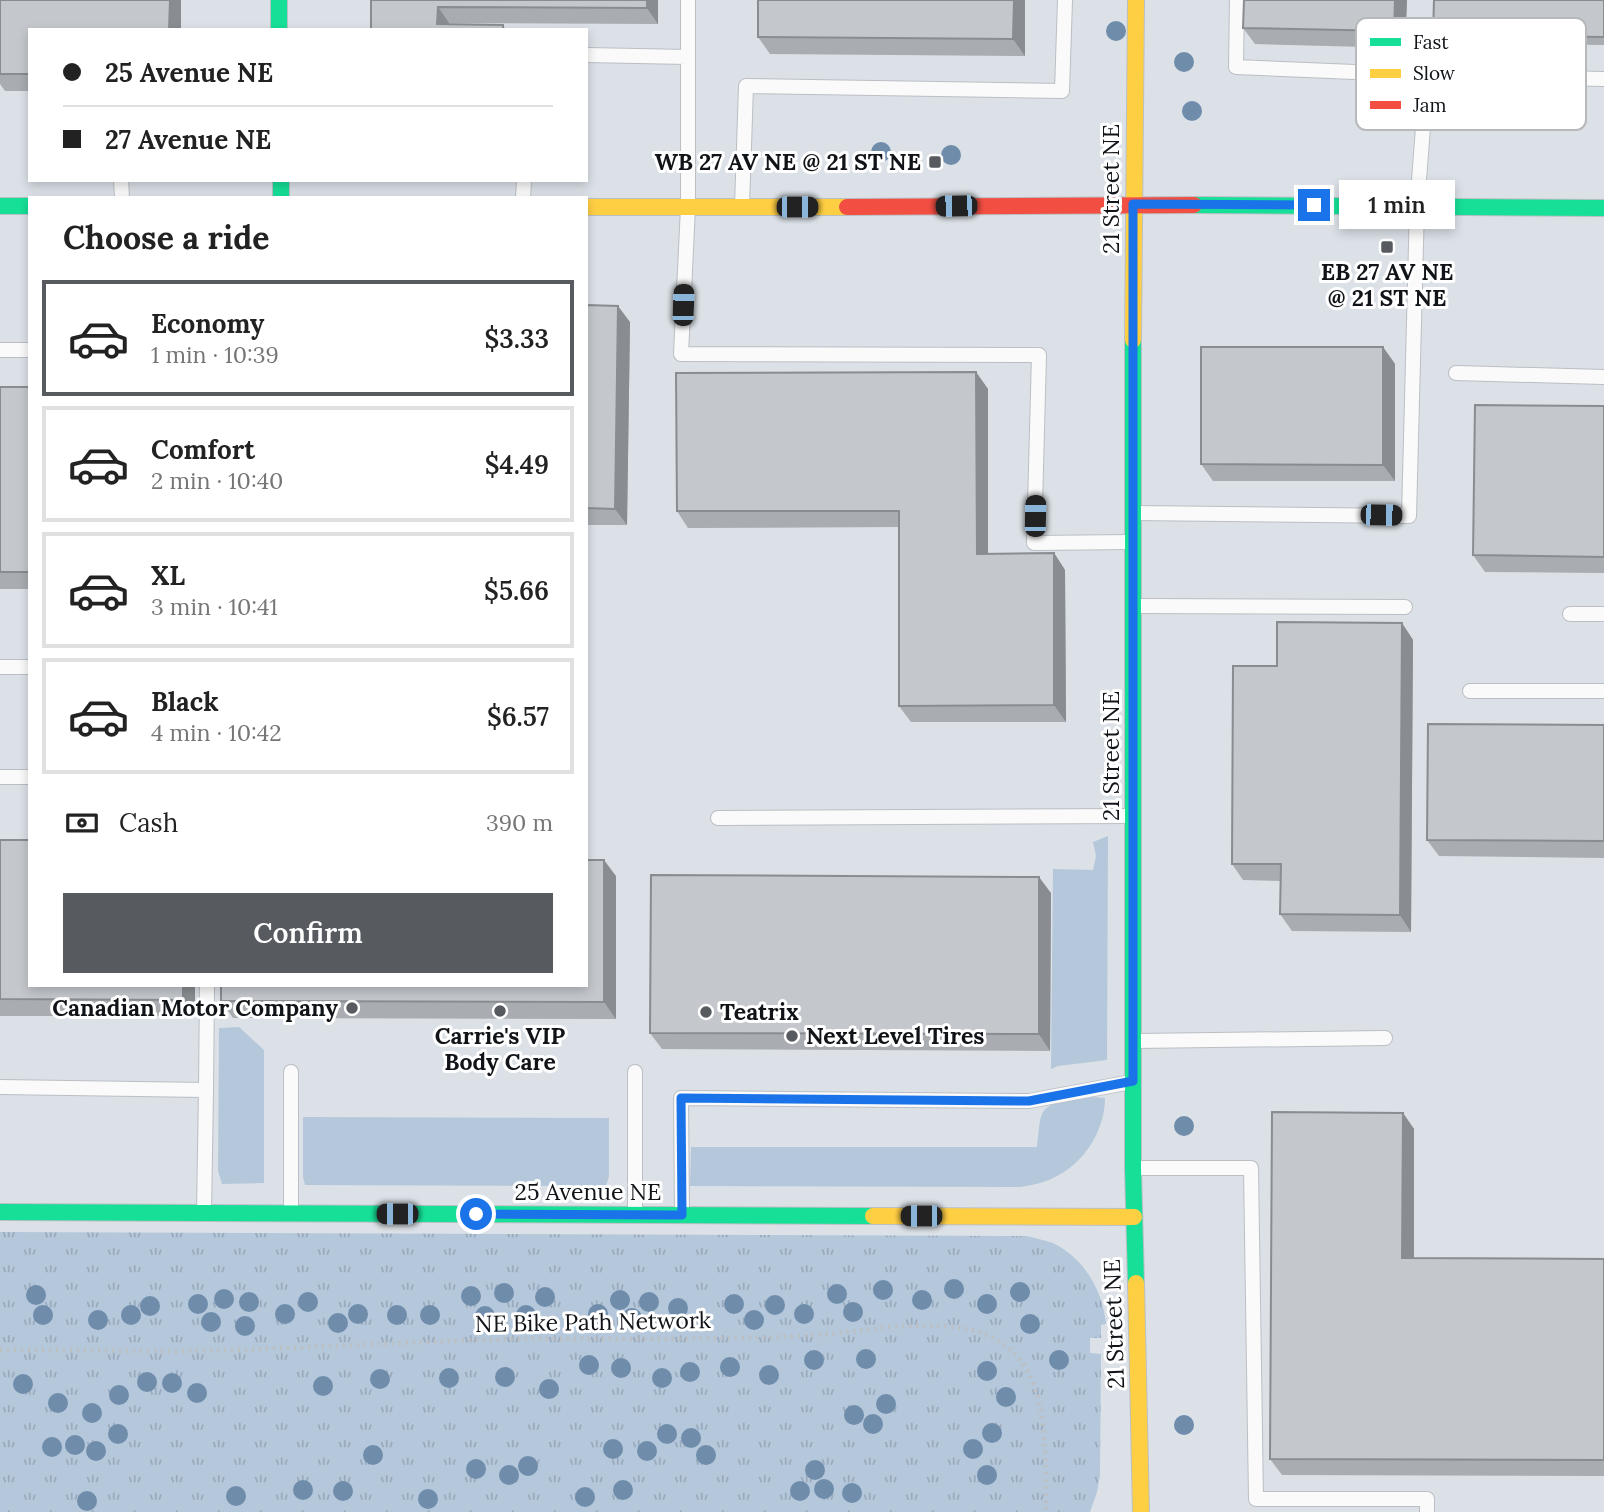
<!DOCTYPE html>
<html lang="en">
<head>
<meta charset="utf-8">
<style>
	body { margin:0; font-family:Lora,serif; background:#f2f2f2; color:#222; height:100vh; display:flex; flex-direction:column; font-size:26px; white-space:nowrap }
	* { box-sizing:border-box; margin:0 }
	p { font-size:23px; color:#767676 }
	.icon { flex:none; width:38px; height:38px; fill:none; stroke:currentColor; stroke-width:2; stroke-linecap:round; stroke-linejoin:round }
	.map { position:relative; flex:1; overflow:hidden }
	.drawer { position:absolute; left:28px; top:196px; width:560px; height:791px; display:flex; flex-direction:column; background:#fff; border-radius:0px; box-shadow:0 4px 10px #0003 }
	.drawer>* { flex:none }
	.top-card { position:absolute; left:28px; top:28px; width:560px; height:154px; border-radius:0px; box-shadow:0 4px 10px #0003; display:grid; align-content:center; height:154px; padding:0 35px; background:#fff }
	.end { position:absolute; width:32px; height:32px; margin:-16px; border:9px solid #1a73e8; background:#fff; box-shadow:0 0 0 4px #fff }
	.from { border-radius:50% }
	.bubble { position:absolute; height:49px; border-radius:0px; background:#fff; box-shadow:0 4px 10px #0003; font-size:23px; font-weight:600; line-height:49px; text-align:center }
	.car { position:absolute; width:21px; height:42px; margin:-21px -10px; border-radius:9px; box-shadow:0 0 5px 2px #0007; background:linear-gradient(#222 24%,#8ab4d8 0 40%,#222 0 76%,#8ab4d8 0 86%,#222 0) }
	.top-card b { display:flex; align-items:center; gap:24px; height:66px; font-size:26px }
	.top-card b+b { border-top:2px solid #e0e0e0 }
	.top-card i { width:18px; height:18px; background:#222 }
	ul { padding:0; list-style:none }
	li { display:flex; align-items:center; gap:21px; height:116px; margin:0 14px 10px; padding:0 21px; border:4px solid #e0e0e0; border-radius:0px }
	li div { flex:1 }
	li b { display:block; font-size:26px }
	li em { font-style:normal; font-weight:600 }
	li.on { border-color:#575b60 }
	li>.icon { width:63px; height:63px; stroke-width:1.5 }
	h2 { padding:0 35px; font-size:32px; line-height:84px }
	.pay { display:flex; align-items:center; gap:18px; height:77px; padding:0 35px; font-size:26px }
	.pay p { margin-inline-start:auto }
	.cta { display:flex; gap:14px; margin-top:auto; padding:14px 35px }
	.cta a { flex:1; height:80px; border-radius:0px; background:#575b60; color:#fff; font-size:28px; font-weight:600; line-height:80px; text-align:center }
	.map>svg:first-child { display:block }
	.green { fill:#b4c7db }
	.park { fill:url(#park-tufts) }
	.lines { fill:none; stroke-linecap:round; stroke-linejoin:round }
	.lane-casing { stroke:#bbbfc4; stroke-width:16 }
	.fast-casing { stroke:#bbbfc4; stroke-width:18 }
	.slow-casing { stroke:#bbbfc4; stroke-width:18 }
	.jam-casing { stroke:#bbbfc4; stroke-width:18 }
	.path { stroke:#bdbfc1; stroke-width:4.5; stroke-dasharray:2 5; stroke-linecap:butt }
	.lane { stroke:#fafafb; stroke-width:14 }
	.fast { stroke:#16e098; stroke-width:16 }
	.slow { stroke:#ffcf43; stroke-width:16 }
	.jam { stroke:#f24e42; stroke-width:16 }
	.tree { fill:#6f8dab }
	.wall { fill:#a9acb0 }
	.shaded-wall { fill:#898c90 }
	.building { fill:#c4c8cd; stroke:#898c90; stroke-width:2 }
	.route { stroke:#1a73e8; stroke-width:9 }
	.poi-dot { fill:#575b60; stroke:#fff; stroke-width:2.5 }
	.labels { text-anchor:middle; stroke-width:6; stroke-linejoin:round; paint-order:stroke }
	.poi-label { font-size:23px; font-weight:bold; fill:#101317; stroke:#fff; text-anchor:end }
	.street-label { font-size:23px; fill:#101317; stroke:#fff }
	.key { fill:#fff; stroke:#b7b8b9; stroke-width:2 }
	.key-label { font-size:19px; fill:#101317 }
</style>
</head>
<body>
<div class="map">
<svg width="1604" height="1512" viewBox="0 0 1604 1512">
	<defs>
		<pattern id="park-tufts" width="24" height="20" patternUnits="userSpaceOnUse" patternTransform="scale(1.75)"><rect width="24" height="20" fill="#b4c7db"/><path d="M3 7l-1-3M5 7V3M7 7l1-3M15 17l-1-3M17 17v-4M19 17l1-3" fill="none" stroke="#9aaabb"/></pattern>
	</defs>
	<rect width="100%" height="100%" fill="#dbe1e7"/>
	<path class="green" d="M 1108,836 L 1107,1060 L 1058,1066 L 1051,1069 L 1053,869 L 1093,870 L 1096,856 L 1093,842 Z
		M 239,1027 L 264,1050 L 264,1183 L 222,1184 L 218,1171 L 219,1028 Z
		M 1076,1096 L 1105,1098 C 1105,1131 1083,1165 1053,1178 C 1043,1183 1032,1185 1021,1187 L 690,1186 L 691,1147 L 1037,1147 C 1042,1109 1036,1108 1076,1096 Z
		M 303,1117 L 609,1118 L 609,1176 L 606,1186 L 305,1185 L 303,1177 Z"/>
	<path class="park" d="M 0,1232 L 1026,1236 C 1035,1238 1044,1240 1053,1243 C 1084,1258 1103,1291 1106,1324 L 1101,1325 L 1101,1338 L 1090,1338 L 1090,1353 L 1101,1354 L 1100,1475 L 1097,1492 L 1090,1512 L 0,1512 Z"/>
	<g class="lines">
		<defs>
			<path id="lane" d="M 688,0 L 688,207 L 681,354 L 1039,355 L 1034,543 L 1131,542
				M 1237,0 L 1236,67 L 1427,75
				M 586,55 L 688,57
				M 121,180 L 122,198
				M 523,198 L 524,180
				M 742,206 L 746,86 L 1062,91 L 1065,0
				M 0,350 L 30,350
				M 1456,373 L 1604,377
				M 1133,513 L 1409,516 L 1417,206 L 1427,75 L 1604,79
				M 1135,606 L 1405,607
				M 1570,614 L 1604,614
				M 0,667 L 30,667
				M 1470,691 L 1604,691
				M 0,777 L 30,777
				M 718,818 L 1132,816
				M 1135,1041 L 1385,1038
				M 291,1072 L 291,1212
				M 635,1072 L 635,1214
				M 0,1087 L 206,1090 L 204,1212
				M 206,1090 L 207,985
				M 1134,1168 L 1251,1168 L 1256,1499 L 1427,1499 L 1427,1512
				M 682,1213 L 681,1098 L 1029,1101 L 1131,1082"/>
			<path id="fast" d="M 279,0 L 279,30
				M 281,180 L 281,198
				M 1194,205 L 1604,208
				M 0,206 L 30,206
				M 1133,340 L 1133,1168 L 1136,1283
				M 0,1212 L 873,1216"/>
			<path id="slow" d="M 586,207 L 847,207
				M 1133,340 L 1136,0
				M 873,1216 L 1134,1217
				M 1136,1283 L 1141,1512"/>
			<path id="jam" d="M 847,207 L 1194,205"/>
		</defs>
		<use href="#lane" class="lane-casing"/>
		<use href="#fast" class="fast-casing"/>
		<use href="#slow" class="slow-casing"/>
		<use href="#jam" class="jam-casing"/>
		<path class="path" d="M 0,1350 C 64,1349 127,1352 191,1351 C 300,1349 410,1341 519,1339 C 587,1338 654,1340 722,1338 C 758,1338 793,1337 829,1334 C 881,1329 952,1314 999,1341 C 1053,1373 1044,1459 1046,1512"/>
		<use href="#lane" class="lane"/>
		<use href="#fast" class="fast"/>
		<use href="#slow" class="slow"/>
		<use href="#jam" class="jam"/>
	</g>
	<g class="tree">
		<circle cx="1116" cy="31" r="10"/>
		<circle cx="1184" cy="62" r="10"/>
		<circle cx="1192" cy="111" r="10"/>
		<circle cx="881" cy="152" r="10"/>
		<circle cx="951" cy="155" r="10"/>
		<circle cx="1184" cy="1126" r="10"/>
		<circle cx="954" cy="1289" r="10"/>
		<circle cx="883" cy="1290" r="10"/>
		<circle cx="1020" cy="1292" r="10"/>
		<circle cx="504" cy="1293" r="10"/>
		<circle cx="837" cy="1294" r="10"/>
		<circle cx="36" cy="1295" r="10"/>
		<circle cx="471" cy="1296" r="10"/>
		<circle cx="545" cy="1297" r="10"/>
		<circle cx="224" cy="1299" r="10"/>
		<circle cx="620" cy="1300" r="10"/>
		<circle cx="922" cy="1300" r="10"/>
		<circle cx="249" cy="1302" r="10"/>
		<circle cx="308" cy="1302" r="10"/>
		<circle cx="649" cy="1302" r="10"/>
		<circle cx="198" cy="1304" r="10"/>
		<circle cx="734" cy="1304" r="10"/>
		<circle cx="987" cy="1304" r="10"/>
		<circle cx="775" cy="1305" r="10"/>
		<circle cx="150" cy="1306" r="10"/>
		<circle cx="678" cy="1308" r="10"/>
		<circle cx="853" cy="1312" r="10"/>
		<circle cx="285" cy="1314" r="10"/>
		<circle cx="358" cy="1314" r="10"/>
		<circle cx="598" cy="1314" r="10"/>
		<circle cx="804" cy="1314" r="10"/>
		<circle cx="43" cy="1315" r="10"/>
		<circle cx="131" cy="1315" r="10"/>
		<circle cx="397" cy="1315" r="10"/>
		<circle cx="430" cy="1315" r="10"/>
		<circle cx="526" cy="1315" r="10"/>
		<circle cx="485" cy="1316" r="10"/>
		<circle cx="632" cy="1318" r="10"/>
		<circle cx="98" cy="1320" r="10"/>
		<circle cx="754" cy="1320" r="10"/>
		<circle cx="211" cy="1322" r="10"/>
		<circle cx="338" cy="1323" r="10"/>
		<circle cx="1030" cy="1324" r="10"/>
		<circle cx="245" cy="1326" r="10"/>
		<circle cx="866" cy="1359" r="10"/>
		<circle cx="814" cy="1360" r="10"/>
		<circle cx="1059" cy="1360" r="10"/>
		<circle cx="589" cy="1365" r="10"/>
		<circle cx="730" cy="1367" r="10"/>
		<circle cx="621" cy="1368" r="10"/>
		<circle cx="987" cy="1371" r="10"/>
		<circle cx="690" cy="1372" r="10"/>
		<circle cx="769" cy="1375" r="10"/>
		<circle cx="505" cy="1377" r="10"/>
		<circle cx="449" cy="1378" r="10"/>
		<circle cx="662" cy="1378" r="10"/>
		<circle cx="380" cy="1379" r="10"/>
		<circle cx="147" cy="1382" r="10"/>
		<circle cx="172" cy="1383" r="10"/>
		<circle cx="23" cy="1384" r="10"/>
		<circle cx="323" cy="1386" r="10"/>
		<circle cx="549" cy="1389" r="10"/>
		<circle cx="197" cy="1393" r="10"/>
		<circle cx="119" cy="1395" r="10"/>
		<circle cx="1006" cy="1397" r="10"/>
		<circle cx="58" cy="1403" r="10"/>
		<circle cx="886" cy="1404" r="10"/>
		<circle cx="92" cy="1413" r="10"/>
		<circle cx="854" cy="1415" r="10"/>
		<circle cx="873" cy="1424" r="10"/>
		<circle cx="1184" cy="1425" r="10"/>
		<circle cx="992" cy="1433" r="10"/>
		<circle cx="118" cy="1434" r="10"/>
		<circle cx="667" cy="1434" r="10"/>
		<circle cx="691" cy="1438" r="10"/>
		<circle cx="75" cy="1445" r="10"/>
		<circle cx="52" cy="1447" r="10"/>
		<circle cx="613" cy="1449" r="10"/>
		<circle cx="973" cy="1449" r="10"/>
		<circle cx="96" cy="1451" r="10"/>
		<circle cx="647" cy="1451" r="10"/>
		<circle cx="373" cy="1455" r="10"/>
		<circle cx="706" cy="1455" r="10"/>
		<circle cx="528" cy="1466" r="10"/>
		<circle cx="476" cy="1469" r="10"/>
		<circle cx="815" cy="1470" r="10"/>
		<circle cx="509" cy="1475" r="10"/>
		<circle cx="987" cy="1475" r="10"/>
		<circle cx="824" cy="1489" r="10"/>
		<circle cx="303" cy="1490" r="10"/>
		<circle cx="623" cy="1490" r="10"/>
		<circle cx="343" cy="1491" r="10"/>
		<circle cx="800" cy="1491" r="10"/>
		<circle cx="852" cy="1493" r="10"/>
		<circle cx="236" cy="1496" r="10"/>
		<circle cx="585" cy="1497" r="10"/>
		<circle cx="428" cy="1499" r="10"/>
		<circle cx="87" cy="1501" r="10"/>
	</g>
	<path class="wall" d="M 0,0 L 181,0 L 181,30 L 30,30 L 30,91 L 5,91 L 0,84 Z
		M 371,0 L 658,0 L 658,24 L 449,23 L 449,24 L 503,25 L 506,30 L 371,30 Z
		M 758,0 L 1025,0 L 1025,56 L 770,54 L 758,37 Z
		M 1407,0 L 1405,48 L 1255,44 L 1243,28 Z
		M 1604,0 L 1604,45 L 1439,43 L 1433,35 Z
		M 586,305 L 630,322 L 627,525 L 586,525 Z
		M 1383,347 L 1395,364 L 1395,481 L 1213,481 L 1201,464 Z
		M 976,372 L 988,389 L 988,554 L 1054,553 L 1065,570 L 1066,722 L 911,722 L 899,706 L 899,527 L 688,528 L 677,511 Z
		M 0,387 L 30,387 L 30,589 L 0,589 Z
		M 1604,406 L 1604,573 L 1485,572 L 1473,555 Z
		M 1402,623 L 1413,640 L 1411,932 L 1292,931 L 1280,914 L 1281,881 L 1243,880 L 1232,864 L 1277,666 Z
		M 1604,725 L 1604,858 L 1439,856 L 1427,840 Z
		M 0,840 L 195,985 L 195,1016 L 0,1016 Z
		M 616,876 L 616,1019 L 233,1018 L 221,1001 Z
		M 1051,893 L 1050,1051 L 662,1049 L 650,1033 Z
		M 1403,1113 L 1414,1129 L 1414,1258 L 1604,1259 L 1604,1476 L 1282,1475 L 1270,1459 Z"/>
	<path class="shaded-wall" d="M 170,0 L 181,0 L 181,30 L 169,30 Z
		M 647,0 L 658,0 L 658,24 L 647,8 Z
		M 1014,0 L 1025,0 L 1025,56 L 1013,39 Z
		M 1395,0 L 1407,0 L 1405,48 L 1394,31 Z
		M 438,7 L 449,23 L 449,30 L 437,24 Z
		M 618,306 L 630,322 L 627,525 L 615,509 Z
		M 1383,347 L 1395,364 L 1395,481 L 1383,465 Z
		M 976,372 L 988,389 L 988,570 L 977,554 Z
		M 1054,553 L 1065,570 L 1066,722 L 1054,705 Z
		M 1402,623 L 1413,640 L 1411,932 L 1400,915 Z
		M 604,860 L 616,876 L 616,1019 L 604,1002 Z
		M 1039,877 L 1051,893 L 1050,1051 L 1039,1034 Z
		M 183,985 L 195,985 L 195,1016 L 183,1000 Z
		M 1403,1113 L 1414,1129 L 1414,1275 L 1402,1258 Z"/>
	<path class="building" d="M 0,0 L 170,0 L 169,30 L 30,30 L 30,74 L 0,74 Z
		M 371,0 L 647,0 L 647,8 L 438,7 L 437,24 L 503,25 L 503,30 L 371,30 Z
		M 758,0 L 1014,0 L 1013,39 L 758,37 Z
		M 1244,0 L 1395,0 L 1394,31 L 1243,28 Z
		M 1434,0 L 1604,0 L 1604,37 L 1433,35 Z
		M 586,305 L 618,306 L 615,509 L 586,508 Z
		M 1201,347 L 1383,347 L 1383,465 L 1201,464 Z
		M 976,372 L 977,554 L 1054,553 L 1054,705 L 899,706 L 899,511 L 677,511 L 676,373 Z
		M 0,387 L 30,387 L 30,572 L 0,572 Z
		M 1475,405 L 1604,406 L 1604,557 L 1473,555 Z
		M 1277,622 L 1402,623 L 1400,915 L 1280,914 L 1281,864 L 1232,864 L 1233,666 L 1277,666 Z
		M 1428,724 L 1604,725 L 1604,841 L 1427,840 Z
		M 0,840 L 30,840 L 30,985 L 183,985 L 183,1000 L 0,999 Z
		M 586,860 L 604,860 L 604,1002 L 221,1001 L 221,985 L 586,985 Z
		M 651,875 L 1039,877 L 1039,1034 L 650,1033 Z
		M 1272,1112 L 1403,1113 L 1402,1258 L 1604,1259 L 1604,1460 L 1270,1459 Z"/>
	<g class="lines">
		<path class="route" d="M 476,1214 L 682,1215 L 681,1098 L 1029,1101 L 1133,1081 L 1133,204 L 1314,205"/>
	</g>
	<g class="poi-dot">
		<rect x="928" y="155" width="14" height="14" rx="3.5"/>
		<rect x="1380" y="240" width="14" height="14" rx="3.5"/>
		<circle cx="352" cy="1008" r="7"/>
		<circle cx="500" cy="1011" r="7"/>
		<circle cx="706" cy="1012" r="7"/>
		<circle cx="792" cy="1036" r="7"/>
	</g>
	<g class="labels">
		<g class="poi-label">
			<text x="921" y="170">WB 27 AV NE @ 21 ST NE</text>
			<text x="1387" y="280" text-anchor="middle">EB 27 AV NE<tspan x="1387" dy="26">@ 21 ST NE</tspan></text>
			<text x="338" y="1016">Canadian Motor Company</text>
			<text x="720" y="1020" text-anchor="start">Teatrix</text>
			<text x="500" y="1044" text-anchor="middle">Carrie's VIP<tspan x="500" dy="26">Body Care</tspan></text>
			<text x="806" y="1044" text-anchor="start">Next Level Tires</text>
		</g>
		<g class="street-label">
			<text transform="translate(1111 189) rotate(-90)" y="8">21 Street NE</text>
			<text transform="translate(1111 756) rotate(-90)" y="8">21 Street NE</text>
			<text x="588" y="1200">25 Avenue NE</text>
			<text transform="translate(593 1322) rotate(-1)" y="8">NE Bike Path Network</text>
			<text transform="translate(1114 1324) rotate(-92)" y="8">21 Street NE</text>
		</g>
	</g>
	<rect x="1356" y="18" width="230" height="112" rx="10" class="key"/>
	<rect x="1370" y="38" width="31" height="8" fill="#16e098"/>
	<rect x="1370" y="69" width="31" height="9" fill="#ffcf43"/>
	<rect x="1370" y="101" width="31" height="8" fill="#f24e42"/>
	<g class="key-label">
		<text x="1413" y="49">Fast</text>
		<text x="1413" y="80">Slow</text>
		<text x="1413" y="112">Jam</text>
	</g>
</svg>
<i class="end from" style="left:476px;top:1214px"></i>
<i class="end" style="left:1314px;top:205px"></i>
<div class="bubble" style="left:1339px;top:180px;width:116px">1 min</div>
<i class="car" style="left:956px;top:206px;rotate:269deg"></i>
<i class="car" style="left:797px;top:207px;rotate:90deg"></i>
<i class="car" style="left:683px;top:305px;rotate:2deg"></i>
<i class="car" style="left:1381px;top:515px;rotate:91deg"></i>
<i class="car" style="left:1035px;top:516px;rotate:1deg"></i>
<i class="car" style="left:397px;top:1214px;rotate:270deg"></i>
<i class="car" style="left:921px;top:1216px;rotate:270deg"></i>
<div class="top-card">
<b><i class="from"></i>25 Avenue NE</b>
<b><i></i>27 Avenue NE</b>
</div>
<section class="drawer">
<h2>Choose a ride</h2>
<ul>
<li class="on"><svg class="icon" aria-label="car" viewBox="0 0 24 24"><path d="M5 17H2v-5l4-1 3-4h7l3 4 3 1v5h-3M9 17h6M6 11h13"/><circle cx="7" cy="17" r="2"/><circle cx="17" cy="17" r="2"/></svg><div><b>Economy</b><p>1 min · 10:39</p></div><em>$3.33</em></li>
<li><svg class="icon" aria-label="car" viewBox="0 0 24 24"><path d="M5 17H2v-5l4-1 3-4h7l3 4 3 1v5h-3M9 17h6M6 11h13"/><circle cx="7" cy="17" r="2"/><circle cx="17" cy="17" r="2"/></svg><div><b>Comfort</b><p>2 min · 10:40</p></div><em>$4.49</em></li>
<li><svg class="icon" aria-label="car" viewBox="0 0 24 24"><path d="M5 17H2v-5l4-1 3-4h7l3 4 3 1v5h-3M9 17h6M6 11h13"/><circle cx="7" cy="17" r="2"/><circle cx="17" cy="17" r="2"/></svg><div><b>XL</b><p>3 min · 10:41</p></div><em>$5.66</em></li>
<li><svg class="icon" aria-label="car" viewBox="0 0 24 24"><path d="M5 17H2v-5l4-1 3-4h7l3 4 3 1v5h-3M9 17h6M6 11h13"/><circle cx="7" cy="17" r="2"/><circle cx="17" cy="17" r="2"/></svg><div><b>Black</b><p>4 min · 10:42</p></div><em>$6.57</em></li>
</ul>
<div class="pay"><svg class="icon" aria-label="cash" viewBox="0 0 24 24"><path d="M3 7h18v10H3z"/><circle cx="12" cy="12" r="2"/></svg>Cash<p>390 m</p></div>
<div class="cta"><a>Confirm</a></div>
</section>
</div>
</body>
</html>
